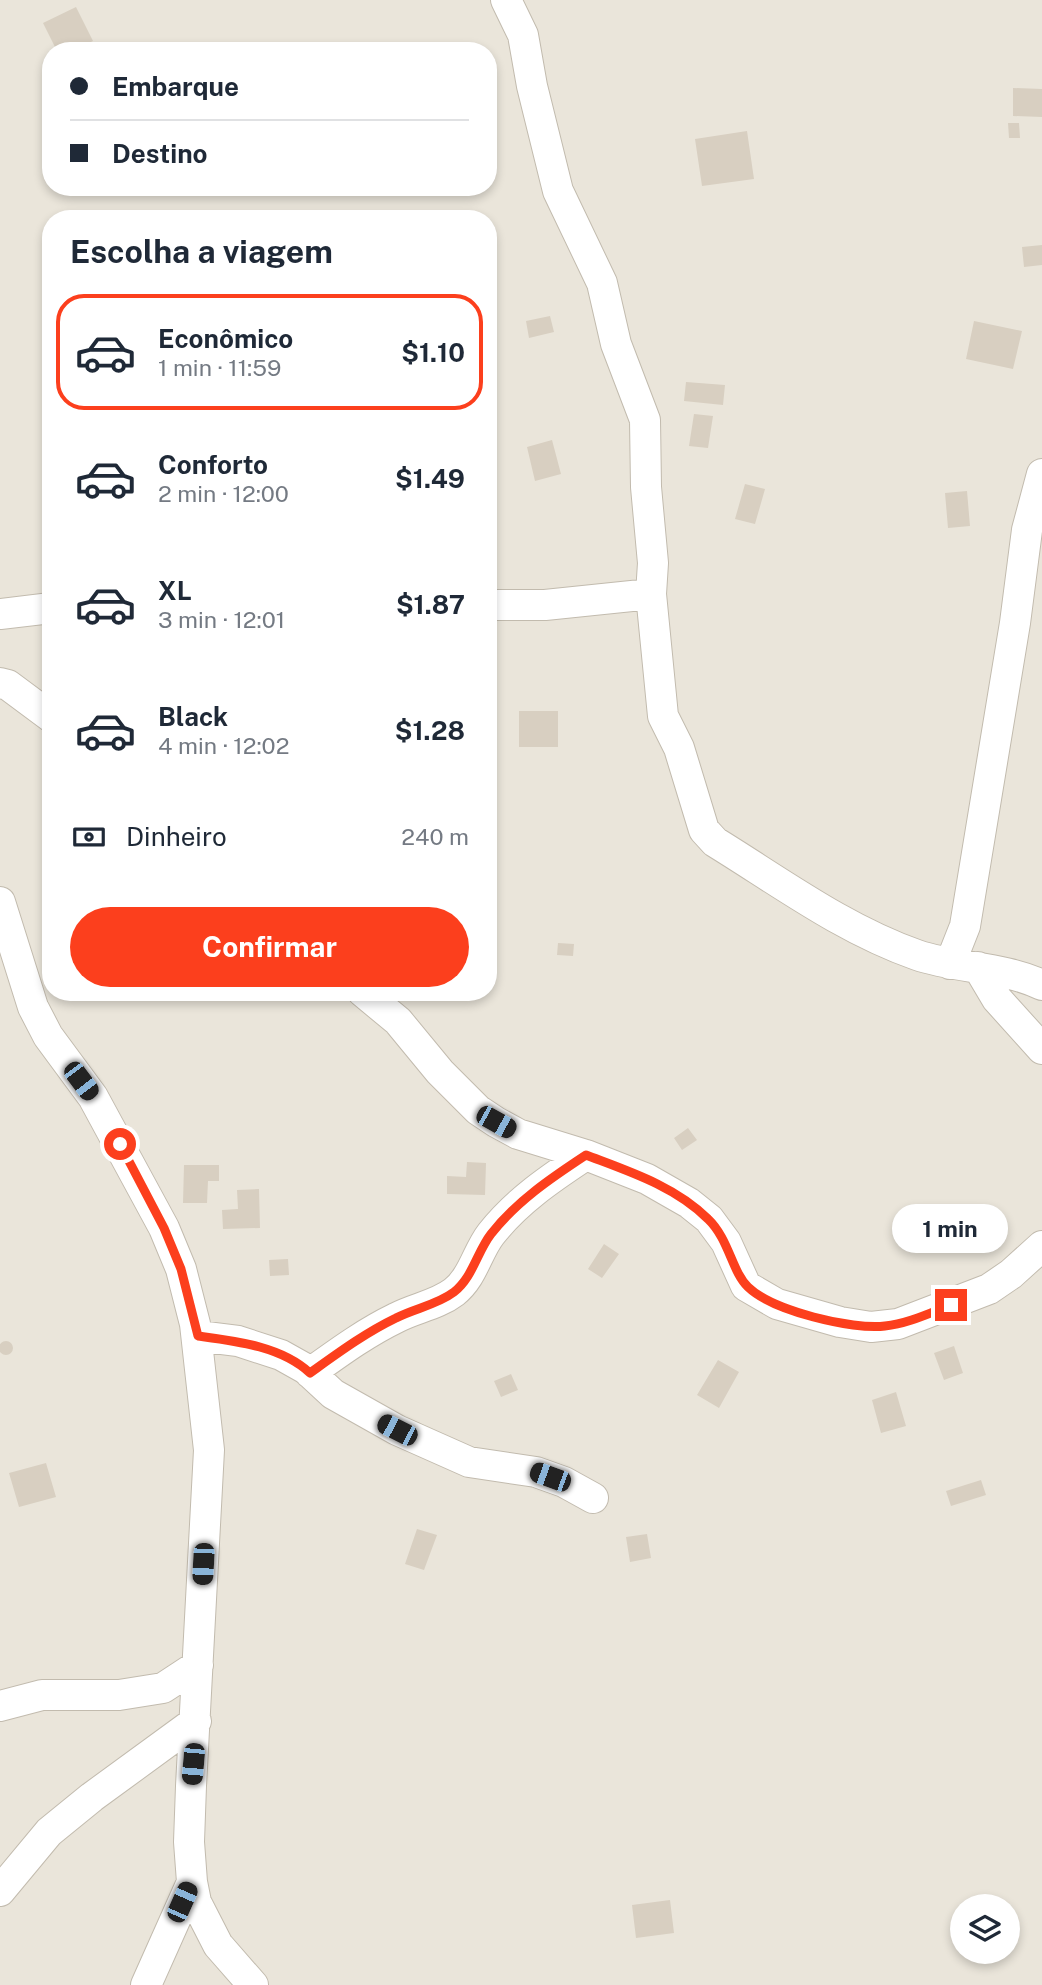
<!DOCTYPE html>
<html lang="pt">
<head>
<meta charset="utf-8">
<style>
	body { margin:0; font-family:"Public Sans",sans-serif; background:#f6f6f7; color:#1f2937; height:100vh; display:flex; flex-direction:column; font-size:26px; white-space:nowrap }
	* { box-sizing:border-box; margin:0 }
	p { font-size:23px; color:#747a83 }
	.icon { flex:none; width:38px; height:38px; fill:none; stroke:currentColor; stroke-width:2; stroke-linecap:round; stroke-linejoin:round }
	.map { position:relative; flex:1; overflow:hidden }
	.details { position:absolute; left:42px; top:210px; width:455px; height:791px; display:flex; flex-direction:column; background:#fff; border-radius:28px; box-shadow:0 4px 10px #0003 }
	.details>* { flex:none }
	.guide { position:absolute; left:42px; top:42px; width:455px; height:154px; border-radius:28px; box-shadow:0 4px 10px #0003; display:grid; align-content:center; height:154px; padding:0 28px; background:#fff }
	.controls { position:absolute; left:950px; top:1894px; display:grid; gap:14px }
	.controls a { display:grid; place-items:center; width:70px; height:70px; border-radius:50%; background:#fff; box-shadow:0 4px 10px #0003; font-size:35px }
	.end { position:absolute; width:32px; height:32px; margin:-16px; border:9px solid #fc3f1d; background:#fff; box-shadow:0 0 0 4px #fff }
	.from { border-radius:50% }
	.bubble { position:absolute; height:49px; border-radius:24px; background:#fff; box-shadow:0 4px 10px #0003; font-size:23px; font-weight:700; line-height:49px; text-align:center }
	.car { position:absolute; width:21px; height:42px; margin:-21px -10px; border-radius:9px; box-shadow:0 0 5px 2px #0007; background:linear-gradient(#222 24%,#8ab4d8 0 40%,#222 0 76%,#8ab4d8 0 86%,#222 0) }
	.guide b { display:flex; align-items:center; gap:24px; height:66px; font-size:26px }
	.guide b+b { border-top:2px solid #e0e1e3 }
	.guide i { width:18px; height:18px; background:#1f2937 }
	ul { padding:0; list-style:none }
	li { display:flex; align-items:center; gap:21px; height:116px; margin:0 14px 10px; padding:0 14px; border:4px solid transparent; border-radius:28px }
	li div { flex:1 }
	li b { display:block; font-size:26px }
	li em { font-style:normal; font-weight:700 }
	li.current { border-color:#fc3f1d }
	li>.icon { width:63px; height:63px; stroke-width:1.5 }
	h2 { padding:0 28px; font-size:32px; line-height:84px }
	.pay { display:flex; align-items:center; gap:18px; height:77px; padding:0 28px; font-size:26px }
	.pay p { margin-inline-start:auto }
	.action { display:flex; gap:14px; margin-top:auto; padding:14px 28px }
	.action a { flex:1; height:80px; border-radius:42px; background:#fc3f1d; color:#fff; font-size:28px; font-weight:700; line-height:80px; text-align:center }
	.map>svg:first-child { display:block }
	.residential { fill:#eae5da; fill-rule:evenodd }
	.building { fill:#d8cfc1 }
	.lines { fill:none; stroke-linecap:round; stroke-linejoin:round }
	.minor-casing { stroke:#c2bbae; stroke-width:32 }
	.minor { stroke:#fff; stroke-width:30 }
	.route { stroke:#fc3f1d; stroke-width:9 }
</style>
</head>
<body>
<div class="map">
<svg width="1042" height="1985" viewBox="0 0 1042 1985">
	<rect width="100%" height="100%" fill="#f6f3ec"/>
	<path class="residential" d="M 0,0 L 1042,0 L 1042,1985 L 0,1985 ZM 51,51 L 488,51 L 488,187 L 51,187 ZM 51,219 L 488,219 L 488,992 L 51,992 ZM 962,1906 L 1008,1906 L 1008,1951 L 962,1951 Z"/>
	<path class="building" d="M 76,7 L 93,41 L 72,51 L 57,51 L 43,23 Z
		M 1013,88 L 1042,89 L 1042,117 L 1013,116 Z
		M 1008,123 L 1019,123 L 1020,138 L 1009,138 Z
		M 747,131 L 754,179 L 702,186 L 695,139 Z
		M 1042,245 L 1042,265 L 1024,267 L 1022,247 Z
		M 550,316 L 554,332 L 529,338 L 526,321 Z
		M 974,321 L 1022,331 L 1013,369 L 966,359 Z
		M 686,382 L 725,385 L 723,405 L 684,401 Z
		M 694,414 L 713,416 L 708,448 L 689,446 Z
		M 552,440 L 561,474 L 535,481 L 527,447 Z
		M 745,484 L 765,489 L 755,524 L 735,519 Z
		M 967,491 L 970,526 L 948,528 L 945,493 Z
		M 519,711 L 558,711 L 558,747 L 519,747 Z
		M 558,943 L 574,944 L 573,956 L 557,955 Z
		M 688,1128 L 697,1140 L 682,1150 L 674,1138 Z
		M 467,1162 L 486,1163 L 485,1195 L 447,1194 L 447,1176 L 466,1177 Z
		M 184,1165 L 219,1165 L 219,1181 L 208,1181 L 207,1203 L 183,1203 Z
		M 259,1189 L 260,1228 L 223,1229 L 222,1210 L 238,1209 L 237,1190 Z
		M 604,1244 L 619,1254 L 602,1278 L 588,1269 Z
		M 288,1259 L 289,1275 L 270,1276 L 269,1260 Z
		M-1 1348a7 7 0 1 1 14 0a7 7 0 1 1-14 0Z
		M 954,1346 L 963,1373 L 944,1380 L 934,1353 Z
		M 718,1360 L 739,1372 L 719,1408 L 697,1395 Z
		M 511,1374 L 518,1390 L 501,1397 L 494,1381 Z
		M 896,1392 L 906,1426 L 881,1433 L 872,1400 Z
		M 46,1463 L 56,1497 L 19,1507 L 9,1473 Z
		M 981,1480 L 986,1495 L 951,1506 L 946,1491 Z
		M 417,1529 L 437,1535 L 424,1570 L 405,1564 Z
		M 647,1534 L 651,1558 L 630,1562 L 626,1537 Z
		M 670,1900 L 674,1933 L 636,1938 L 632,1905 Z"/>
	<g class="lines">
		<defs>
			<path id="minor" d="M 651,594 L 663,716 L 679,748 L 704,830 L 715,842 C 780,882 843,929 917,955 C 958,969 1002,966 1042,985
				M 488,605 L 545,605 L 651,594 L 653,563 L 646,487 L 645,420 L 616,344 L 602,283 L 558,191 L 532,86 L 523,35 L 506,0
				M 0,614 L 51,608
				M 0,683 L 8,685 L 51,717
				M 0,902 L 33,1007 L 48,1036 L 93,1097 L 164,1228 L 181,1269 L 195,1324 L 209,1450 L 191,1786 L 189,1842 L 192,1882 L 196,1902 L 218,1945 L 253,1985
				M 950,964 L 965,926 L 1015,623 L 1027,530 L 1042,474
				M 978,967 L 997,999 L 1042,1049
				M 363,992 L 398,1021 L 440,1072 L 478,1110 L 496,1122 L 518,1134 L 586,1155 L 647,1179 L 689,1203 L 709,1219 L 726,1242 L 746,1286 L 777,1304 L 840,1322 L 871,1327 L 898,1324 L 989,1289 L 1011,1274 L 1042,1246
				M 198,1336 L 238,1341 L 281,1355 L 306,1369 L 333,1394 L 397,1430 L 469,1462 L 536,1472 L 564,1482 L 593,1498
				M 310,1373 C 338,1353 365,1333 396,1318 C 415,1308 437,1305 454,1292 C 473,1277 477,1252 491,1234 C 517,1201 551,1178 586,1155
				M 0,1706 L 42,1695 L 119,1695 L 163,1688 L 198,1665
				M 0,1891 L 49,1832 L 92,1797 L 196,1721
				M 146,1985 L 192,1882"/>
		</defs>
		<use href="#minor" class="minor-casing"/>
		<use href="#minor" class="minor"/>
	</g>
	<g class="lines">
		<path class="route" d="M 120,1144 L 164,1228 L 181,1269 L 198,1336 C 235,1341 281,1346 310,1373 C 338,1353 365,1333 396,1318 C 415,1308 437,1305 454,1292 C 473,1277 477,1252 491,1234 C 517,1201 551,1178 586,1155 C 628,1171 675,1186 708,1219 C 729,1239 732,1272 748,1287 C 773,1311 852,1330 885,1326 C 907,1324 930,1313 951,1305"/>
	</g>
</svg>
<div class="controls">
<a><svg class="icon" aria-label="layers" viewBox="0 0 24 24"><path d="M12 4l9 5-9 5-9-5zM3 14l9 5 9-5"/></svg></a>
</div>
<i class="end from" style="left:120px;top:1144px"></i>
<i class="end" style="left:951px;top:1305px"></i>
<div class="bubble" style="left:892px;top:1204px;width:116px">1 min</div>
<i class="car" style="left:81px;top:1081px;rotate:143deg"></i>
<i class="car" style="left:496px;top:1122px;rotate:119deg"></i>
<i class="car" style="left:397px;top:1430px;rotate:297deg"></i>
<i class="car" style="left:550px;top:1477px;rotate:290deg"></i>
<i class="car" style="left:203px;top:1564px;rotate:183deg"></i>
<i class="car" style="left:193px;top:1764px;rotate:185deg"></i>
<i class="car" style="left:182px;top:1902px;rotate:24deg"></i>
<div class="guide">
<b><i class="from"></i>Embarque</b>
<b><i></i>Destino</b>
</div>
<section class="details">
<h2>Escolha a viagem</h2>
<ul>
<li class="current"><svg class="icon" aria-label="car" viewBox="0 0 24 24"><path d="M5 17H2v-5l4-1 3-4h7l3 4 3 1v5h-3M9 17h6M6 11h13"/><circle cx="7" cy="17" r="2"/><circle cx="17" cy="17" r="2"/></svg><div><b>Econômico</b><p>1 min · 11:59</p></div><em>$1.10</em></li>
<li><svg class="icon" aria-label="car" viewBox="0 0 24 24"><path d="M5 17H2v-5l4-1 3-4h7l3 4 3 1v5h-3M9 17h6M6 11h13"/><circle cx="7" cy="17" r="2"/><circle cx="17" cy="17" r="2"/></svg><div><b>Conforto</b><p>2 min · 12:00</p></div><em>$1.49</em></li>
<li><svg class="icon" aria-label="car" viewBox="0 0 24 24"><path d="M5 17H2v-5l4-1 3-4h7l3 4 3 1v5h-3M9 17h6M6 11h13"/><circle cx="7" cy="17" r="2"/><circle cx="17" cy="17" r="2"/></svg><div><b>XL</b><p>3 min · 12:01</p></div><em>$1.87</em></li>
<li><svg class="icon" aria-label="car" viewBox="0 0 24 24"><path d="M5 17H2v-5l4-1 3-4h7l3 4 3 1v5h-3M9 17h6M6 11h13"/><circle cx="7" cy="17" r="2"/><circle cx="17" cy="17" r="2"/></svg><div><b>Black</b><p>4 min · 12:02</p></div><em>$1.28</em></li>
</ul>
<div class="pay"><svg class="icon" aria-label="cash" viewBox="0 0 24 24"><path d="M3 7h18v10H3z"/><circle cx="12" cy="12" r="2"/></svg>Dinheiro<p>240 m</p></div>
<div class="action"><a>Confirmar</a></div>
</section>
</div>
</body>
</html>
